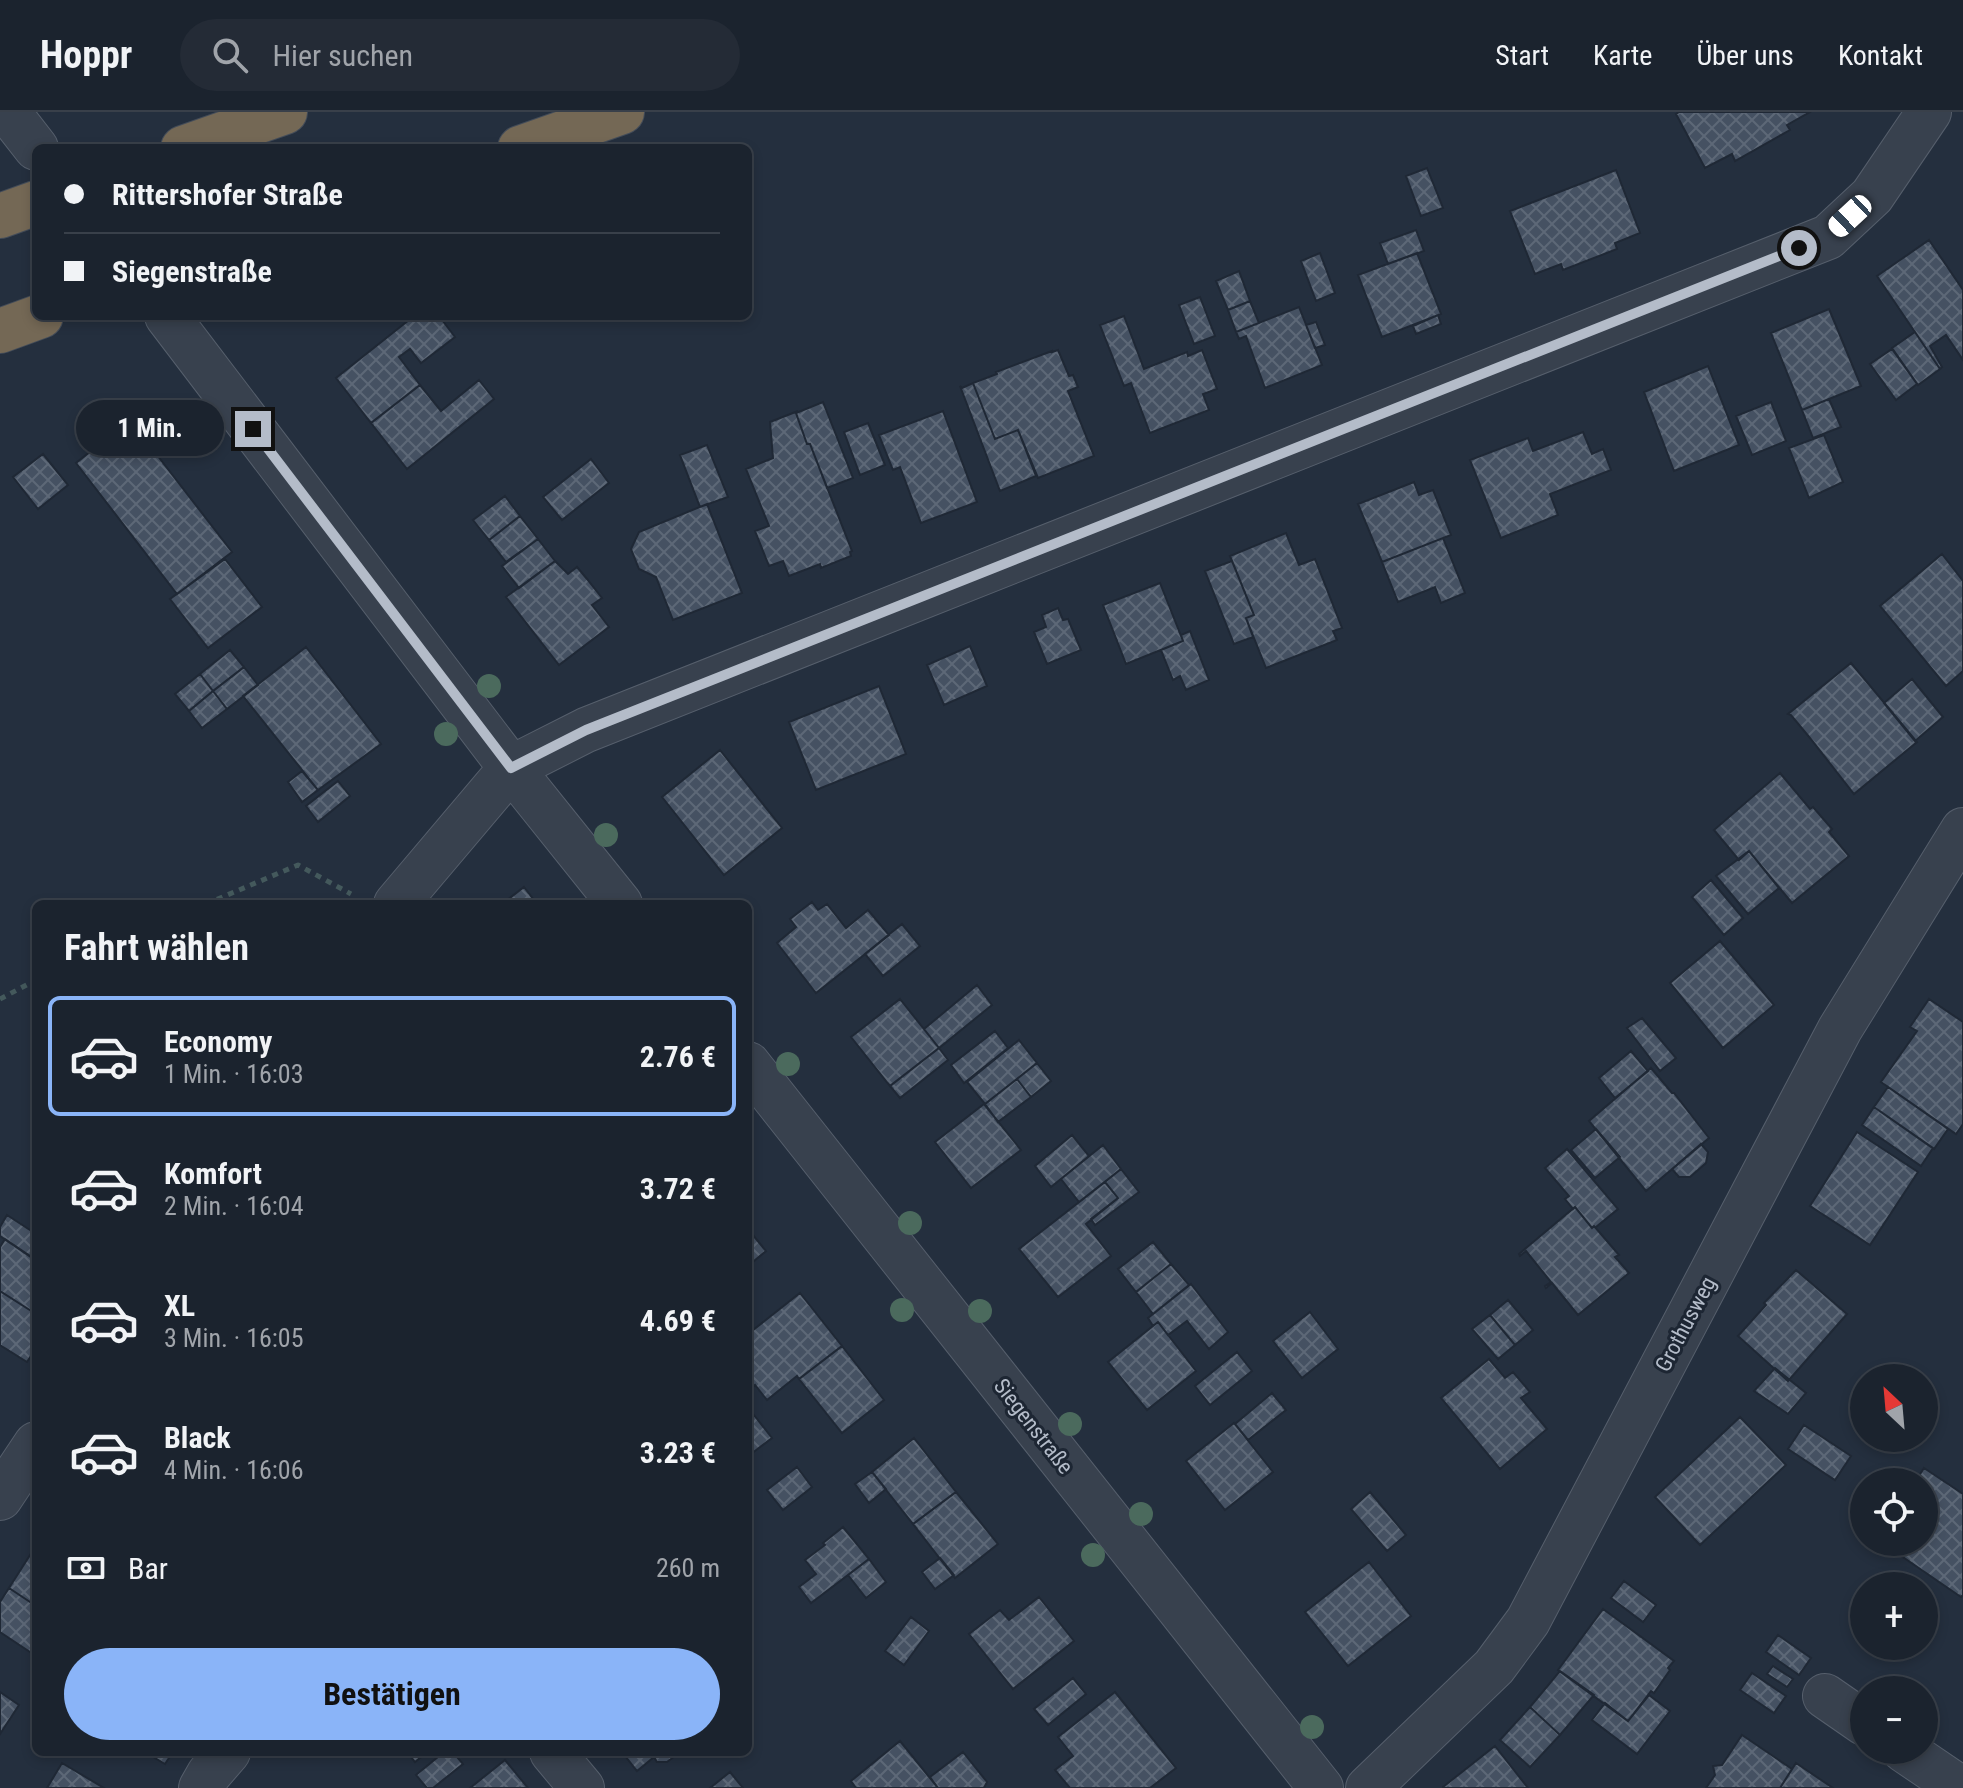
<!DOCTYPE html>
<html lang="de">
<head>
<meta charset="utf-8">
<style>
	body { margin:0; font-family:"Roboto Condensed",sans-serif; background:#242b36; color:#f1f3f6; height:100vh; display:flex; flex-direction:column; font-size:30px; white-space:nowrap }
	* { box-sizing:border-box; margin:0 }
	p { font-size:26px; color:#a0a4aa }
	.icon { flex:none; width:44px; height:44px; fill:none; stroke:currentColor; stroke-width:2; stroke-linecap:round; stroke-linejoin:round }
	.map { position:relative; flex:1; overflow:hidden }
	.sheet { position:absolute; left:32px; top:788px; width:720px; height:856px; display:flex; flex-direction:column; background:#1b232e; border-radius:12px; box-shadow:0 4px 12px #0003,0 0 0 2px #39404a }
	.sheet>* { flex:none }
	.top-card { position:absolute; left:32px; top:32px; width:720px; height:176px; border-radius:12px; box-shadow:0 4px 12px #0003,0 0 0 2px #39404a; display:grid; align-content:center; height:176px; padding:0 32px; background:#1b232e }
	.needle { width:52px; rotate:334deg }
	.controls { position:absolute; left:1850px; top:1252px; display:grid; gap:16px }
	.controls a { display:grid; place-items:center; width:88px; height:88px; border-radius:50%; background:#1b232e; box-shadow:0 4px 12px #0003,0 0 0 2px #39404a; font-size:40px }
	.end { position:absolute; width:36px; height:36px; margin:-18px; border:10px solid #b4bcc9; background:#111; box-shadow:0 0 0 4px #111 }
	.from { border-radius:50% }
	.bubble { position:absolute; height:56px; border-radius:28px; background:#1b232e; box-shadow:0 4px 12px #0003,0 0 0 2px #39404a; font-size:26px; font-weight:700; line-height:56px; text-align:center }
	.car { position:absolute; width:24px; height:48px; margin:-24px -12px; border-radius:10px; box-shadow:0 0 6px 2px #0007; background:linear-gradient(#fff 24%,#345 0 40%,#fff 0 76%,#345 0 86%,#fff 0) }
	.top-card b { display:flex; align-items:center; gap:28px; height:76px; font-size:30px }
	.top-card b+b { border-top:2px solid #39404a }
	.top-card i { width:20px; height:20px; background:#f1f3f6 }
	ul { padding:0; list-style:none }
	li { display:flex; align-items:center; gap:24px; height:120px; margin:0 16px 12px; padding:0 16px; border:4px solid transparent; border-radius:12px }
	li div { flex:1 }
	li b { display:block; font-size:30px }
	li em { font-style:normal; font-weight:700 }
	li.on { border-color:#8ab4f8 }
	li>.icon { width:72px; height:72px; stroke-width:1.5 }
	h2 { padding:0 32px; font-size:36px; line-height:96px }
	.pay { display:flex; align-items:center; gap:20px; height:88px; padding:0 32px; font-size:30px }
	.pay p { margin-inline-start:auto }
	.action { display:flex; gap:16px; margin-top:auto; padding:16px 32px }
	.action a { flex:1; height:92px; border-radius:48px; background:#8ab4f8; color:#111; font-size:32px; font-weight:700; line-height:92px; text-align:center }
	header { display:flex; align-items:center; gap:48px; box-sizing:border-box; height:112px; padding:0 40px; background:#1b232e; border-bottom:2px solid #39404a }
	header strong { font-size:38px }
	nav { display:flex; gap:44px; margin-inline-start:auto; font-size:28px }
	.search { width:560px; height:72px; background:#242b36; display:flex; align-items:center; gap:20px; box-sizing:border-box; padding:0 28px; border-radius:44px; color:#a0a4aa; font-size:30px }
	.map>svg:first-child { display:block }
	.building { fill:url(#building-cross-hatch); stroke:#1f2835; stroke-width:2 }
	.lines { fill:none; stroke-linecap:round; stroke-linejoin:round }
	.minor-casing { stroke:#565f6c; stroke-width:46 }
	.highway-casing { stroke:#434c59; stroke-width:46 }
	.path { stroke:#44595c; stroke-width:5; stroke-dasharray:6 6; stroke-linecap:butt }
	.minor { stroke:#38414e; stroke-width:44 }
	.highway { stroke:#746855; stroke-width:44 }
	.tree { fill:#4b6a5d }
	.route { stroke:#b4bcc9; stroke-width:10 }
	.labels { text-anchor:middle; stroke-width:6; stroke-linejoin:round; paint-order:stroke }
	.street-label { font-size:22px; fill:#b4bcc9; stroke:#1d2633 }
</style>
</head>
<body>
<header>
<strong>Hoppr</strong>
<div class="search"><svg class="icon" aria-label="search" viewBox="0 0 24 24"><circle cx="10" cy="10" r="6"/><path d="M15 15l6 6"/></svg>Hier suchen</div>
<nav><a>Start</a><a>Karte</a><a>Über uns</a><a>Kontakt</a></nav>
</header>
<div class="map">
<svg width="1963" height="1676" viewBox="0 0 1963 1676">
	<defs>
		<pattern id="building-cross-hatch" width="8" height="8" patternUnits="userSpaceOnUse" patternTransform="scale(2)"><rect width="8" height="8" fill="#455162"/><path d="M0 0l8 8M0 8l8-8" fill="none" stroke="#5d6877"/></pattern>
	</defs>
	<rect width="100%" height="100%" fill="#242f3e"/>
	<path class="building" d="M 1679,0 L 1810,0 L 1787,13 L 1790,18 L 1735,49 L 1732,42 L 1705,56 L 1676,2 Z
		M 1427,56 L 1443,96 L 1421,104 L 1406,64 Z
		M 1616,58 L 1640,121 L 1615,131 L 1617,137 L 1563,158 L 1561,152 L 1535,162 L 1510,99 Z
		M 1416,118 L 1424,139 L 1388,152 L 1380,131 Z
		M 1929,128 L 1963,178 L 1963,248 L 1946,223 L 1930,234 L 1942,255 L 1940,257 L 1877,164 Z
		M 1320,141 L 1335,181 L 1316,189 L 1301,149 Z
		M 1417,141 L 1441,202 L 1382,225 L 1358,163 Z
		M 1239,159 L 1250,189 L 1228,198 L 1216,169 Z
		M 1200,185 L 1215,224 L 1194,232 L 1179,193 Z
		M 1250,189 L 1259,211 L 1236,220 L 1228,198 Z
		M 1299,195 L 1322,253 L 1265,276 L 1246,224 L 1239,227 L 1236,220 Z
		M 1829,197 L 1861,274 L 1802,298 L 1771,221 Z
		M 1438,203 L 1441,212 L 1416,222 L 1413,214 Z
		M 414,204 L 439,204 L 455,225 L 421,251 L 410,237 L 399,245 L 420,273 L 371,311 L 336,266 Z
		M 1124,204 L 1144,257 L 1187,240 L 1188,244 L 1202,238 L 1217,277 L 1203,282 L 1209,298 L 1150,321 L 1131,271 L 1124,274 L 1100,213 Z
		M 1316,210 L 1325,233 L 1315,236 L 1306,213 Z
		M 1915,220 L 1940,257 L 1918,273 L 1892,236 Z
		M 1892,237 L 1917,272 L 1896,288 L 1870,252 Z
		M 1058,238 L 1069,264 L 1073,263 L 1078,275 L 1068,279 L 1094,344 L 1038,366 L 1018,318 L 995,327 L 973,271 L 997,262 L 996,260 L 1052,239 L 1052,240 Z
		M 1708,254 L 1739,333 L 1674,359 L 1644,280 Z
		M 479,268 L 494,287 L 407,357 L 371,311 L 420,273 L 441,299 Z
		M 973,271 L 995,327 L 1018,318 L 1036,364 L 1000,379 L 960,274 L 962,276 Z
		M 1829,287 L 1841,315 L 1813,326 L 1802,298 Z
		M 823,290 L 853,366 L 827,376 L 810,332 L 807,332 L 796,301 Z
		M 1771,290 L 1786,329 L 1752,343 L 1736,304 Z
		M 798,299 L 796,301 L 807,332 L 810,332 L 852,439 L 850,440 L 851,444 L 821,456 L 820,452 L 789,464 L 783,449 L 769,454 L 755,419 L 769,414 L 746,357 L 773,346 L 770,310 Z
		M 943,299 L 977,390 L 921,411 L 900,355 L 893,358 L 879,323 Z
		M 130,308 L 232,440 L 177,482 L 76,351 Z
		M 868,311 L 885,353 L 860,363 L 844,320 Z
		M 1583,320 L 1592,342 L 1603,337 L 1611,358 L 1550,382 L 1558,403 L 1501,426 L 1470,348 L 1528,326 L 1533,339 Z
		M 1824,323 L 1843,370 L 1809,386 L 1789,336 Z
		M 707,333 L 728,385 L 700,395 L 680,343 Z
		M 43,342 L 68,373 L 38,397 L 13,365 Z
		M 591,347 L 609,371 L 562,408 L 543,385 Z
		M 1414,370 L 1419,383 L 1433,378 L 1451,423 L 1382,450 L 1358,392 Z
		M 505,384 L 520,404 L 489,428 L 473,408 Z
		M 707,392 L 742,481 L 673,508 L 656,465 L 639,457 L 631,437 L 639,420 Z
		M 520,404 L 538,427 L 506,450 L 489,428 Z
		M 1286,421 L 1299,453 L 1315,447 L 1342,516 L 1333,519 L 1337,528 L 1266,556 L 1246,506 L 1254,503 L 1230,444 Z
		M 1443,426 L 1465,481 L 1441,491 L 1435,475 L 1398,490 L 1382,450 Z
		M 538,427 L 555,449 L 519,476 L 502,454 Z
		M 1942,442 L 1963,469 L 1963,559 L 1946,574 L 1880,494 Z
		M 225,447 L 262,495 L 208,536 L 170,487 Z
		M 555,449 L 568,462 L 577,455 L 587,467 L 602,486 L 592,493 L 609,515 L 559,553 L 506,485 Z
		M 1232,449 L 1254,503 L 1246,506 L 1253,525 L 1234,532 L 1205,459 Z
		M 1160,471 L 1183,529 L 1126,552 L 1103,493 Z
		M 1058,496 L 1063,508 L 1068,507 L 1081,538 L 1047,552 L 1034,520 L 1046,515 L 1042,503 Z
		M 1190,519 L 1209,568 L 1186,578 L 1180,564 L 1173,568 L 1161,538 L 1183,529 L 1181,523 Z
		M 970,534 L 987,574 L 944,593 L 927,553 Z
		M 306,535 L 381,632 L 318,678 L 243,584 Z
		M 230,538 L 244,555 L 213,579 L 200,562 Z
		M 1851,551 L 1917,630 L 1854,682 L 1810,626 L 1791,603 L 1788,602 Z
		M 244,555 L 258,573 L 227,597 L 213,579 Z
		M 200,562 L 213,579 L 189,599 L 175,582 Z
		M 1912,567 L 1943,605 L 1915,629 L 1884,591 Z
		M 879,574 L 906,642 L 816,678 L 789,610 Z
		M 213,579 L 227,597 L 202,616 L 189,599 Z
		M 720,638 L 782,716 L 724,763 L 662,685 Z
		M 302,659 L 318,678 L 302,690 L 288,670 Z
		M 1780,661 L 1810,697 L 1813,695 L 1832,717 L 1829,720 L 1849,744 L 1792,791 L 1749,739 L 1739,748 L 1714,718 Z
		M 338,669 L 350,684 L 318,710 L 306,694 Z
		M 1749,739 L 1779,776 L 1748,802 L 1716,764 Z
		M 1711,768 L 1743,806 L 1724,823 L 1692,785 Z
		M 524,775 L 537,792 L 502,792 Z
		M 812,790 L 818,798 L 827,792 L 846,816 L 868,798 L 889,823 L 816,881 L 777,831 L 796,815 L 790,807 Z
		M 902,812 L 920,834 L 883,864 L 865,842 Z
		M 1720,829 L 1774,893 L 1723,936 L 1670,871 Z
		M 977,873 L 992,893 L 939,936 L 924,917 Z
		M 900,887 L 939,936 L 890,974 L 851,925 Z
		M 1929,887 L 1963,910 L 1963,1012 L 1956,1022 L 1881,970 L 1917,919 L 1910,915 Z
		M 1642,906 L 1676,946 L 1660,959 L 1627,916 Z
		M 995,919 L 1008,936 L 964,971 L 951,953 Z
		M 1019,928 L 1037,951 L 985,992 L 967,970 Z
		M 939,936 L 948,948 L 900,986 L 890,974 Z
		M 1631,939 L 1648,959 L 1615,986 L 1599,966 Z
		M 1037,951 L 1051,969 L 1031,985 L 1017,967 Z
		M 1651,956 L 1672,981 L 1674,981 L 1709,1026 L 1646,1079 L 1589,1009 Z
		M 1017,967 L 1031,985 L 998,1010 L 985,992 Z
		M 1888,975 L 1948,1017 L 1934,1037 L 1874,995 Z
		M 984,992 L 1021,1038 L 971,1076 L 935,1030 Z
		M 1874,995 L 1933,1036 L 1921,1054 L 1862,1013 Z
		M 1596,1017 L 1620,1045 L 1595,1066 L 1571,1038 Z
		M 1857,1020 L 1918,1060 L 1870,1133 L 1810,1094 Z
		M 1072,1023 L 1089,1044 L 1051,1075 L 1035,1054 Z
		M 1701,1032 L 1708,1040 L 1706,1051 L 1690,1065 L 1679,1065 L 1672,1057 Z
		M 1103,1033 L 1121,1057 L 1079,1090 L 1061,1067 Z
		M 1567,1037 L 1618,1097 L 1596,1115 L 1594,1114 L 1592,1116 L 1575,1095 L 1573,1097 L 1565,1087 L 1569,1084 L 1545,1056 Z
		M 1121,1057 L 1139,1080 L 1095,1113 L 1091,1107 L 1118,1086 L 1105,1070 Z
		M 1105,1070 L 1118,1086 L 1086,1112 L 1111,1144 L 1058,1185 L 1019,1137 Z
		M 1575,1095 L 1592,1116 L 1594,1114 L 1619,1143 L 1615,1145 L 1629,1161 L 1578,1203 L 1552,1171 L 1546,1176 L 1545,1174 L 1551,1170 L 1526,1139 L 1520,1144 L 1519,1142 Z
		M 7,1103 L 36,1122 L 35,1148 L 0,1124 L 0,1115 Z
		M 748,1117 L 766,1139 L 748,1154 Z
		M 5,1127 L 36,1148 L 36,1202 L 0,1179 L 0,1135 Z
		M 1153,1130 L 1171,1152 L 1136,1180 L 1118,1157 Z
		M 1171,1152 L 1189,1173 L 1153,1202 L 1136,1180 Z
		M 1796,1158 L 1847,1202 L 1788,1269 L 1738,1224 L 1766,1193 L 1764,1191 Z
		M 1191,1172 L 1228,1220 L 1209,1237 L 1187,1209 L 1168,1223 L 1158,1210 L 1153,1214 L 1148,1206 Z
		M 0,1179 L 36,1202 L 36,1236 L 27,1250 L 0,1233 Z
		M 800,1181 L 842,1234 L 799,1267 L 797,1264 L 767,1288 L 755,1273 L 748,1279 L 748,1222 Z
		M 1508,1188 L 1533,1218 L 1515,1233 L 1490,1203 Z
		M 1310,1200 L 1338,1237 L 1302,1266 L 1273,1229 Z
		M 1490,1203 L 1515,1233 L 1498,1247 L 1472,1217 Z
		M 1158,1210 L 1196,1259 L 1147,1298 L 1108,1250 Z
		M 842,1234 L 884,1288 L 842,1321 L 799,1267 Z
		M 1237,1240 L 1252,1259 L 1210,1293 L 1195,1274 Z
		M 1489,1247 L 1505,1266 L 1513,1260 L 1530,1280 L 1521,1286 L 1547,1317 L 1500,1357 L 1441,1286 Z
		M 1775,1256 L 1806,1281 L 1788,1302 L 1754,1279 Z
		M 1272,1281 L 1286,1298 L 1248,1328 L 1235,1312 Z
		M 754,1303 L 772,1326 L 751,1342 L 748,1337 L 748,1307 Z
		M 1740,1305 L 1786,1353 L 1700,1433 L 1655,1385 Z
		M 1234,1311 L 1273,1360 L 1225,1398 L 1186,1349 Z
		M 1804,1313 L 1851,1344 L 1835,1368 L 1788,1337 Z
		M 914,1326 L 956,1380 L 913,1412 L 872,1360 Z
		M 797,1355 L 812,1375 L 783,1398 L 767,1378 Z
		M 1924,1356 L 1963,1382 L 1963,1483 L 1961,1485 L 1881,1430 L 1924,1430 L 1924,1370 L 1915,1370 Z
		M 872,1360 L 886,1377 L 869,1391 L 855,1372 Z
		M 956,1380 L 998,1432 L 955,1466 L 913,1412 Z
		M 1370,1380 L 1406,1423 L 1387,1439 L 1351,1397 Z
		M 843,1415 L 869,1447 L 811,1491 L 799,1475 L 816,1462 L 805,1448 L 825,1433 L 823,1431 Z
		M 32,1440 L 36,1443 L 36,1494 L 9,1476 Z
		M 940,1446 L 954,1463 L 935,1477 L 922,1460 Z
		M 869,1447 L 886,1470 L 866,1486 L 848,1463 Z
		M 1369,1450 L 1411,1504 L 1348,1554 L 1305,1500 Z
		M 1624,1469 L 1656,1493 L 1643,1510 L 1611,1486 Z
		M 9,1476 L 36,1494 L 36,1544 L 0,1520 L 0,1490 Z
		M 1039,1485 L 1074,1529 L 1013,1577 L 969,1522 L 1000,1498 L 1009,1508 Z
		M 1603,1497 L 1674,1549 L 1668,1556 L 1670,1558 L 1654,1581 L 1651,1579 L 1628,1609 L 1558,1558 Z
		M 911,1505 L 929,1519 L 904,1553 L 885,1539 Z
		M 1778,1523 L 1811,1546 L 1799,1563 L 1766,1540 Z
		M 1773,1554 L 1793,1567 L 1787,1575 L 1767,1562 Z
		M 1560,1559 L 1594,1583 L 1560,1623 L 1530,1595 Z
		M 1752,1561 L 1786,1584 L 1774,1601 L 1740,1578 Z
		M 1073,1566 L 1086,1582 L 1048,1613 L 1034,1597 Z
		M 0,1580 L 19,1593 L 0,1622 Z
		M 1115,1580 L 1176,1656 L 1150,1676 L 1070,1676 L 1055,1658 L 1073,1644 L 1058,1625 Z
		M 1649,1583 L 1670,1599 L 1637,1642 L 1592,1608 L 1605,1591 L 1628,1609 Z
		M 1530,1595 L 1560,1623 L 1530,1655 L 1500,1628 Z
		M 1742,1623 L 1792,1657 L 1780,1676 L 1706,1676 L 1715,1663 L 1713,1654 L 1722,1653 Z
		M 900,1629 L 938,1676 L 856,1676 L 851,1669 Z
		M 1495,1634 L 1528,1676 L 1443,1676 L 1443,1675 Z
		M 145,1640 L 173,1640 L 165,1652 Z
		M 407,1640 L 427,1640 L 415,1650 Z
		M 444,1640 L 453,1640 L 463,1652 L 433,1676 L 427,1676 L 416,1663 Z
		M 622,1640 L 676,1640 L 675,1644 L 667,1650 L 657,1650 L 654,1645 L 637,1659 Z
		M 963,1640 L 987,1670 L 984,1676 L 938,1676 L 930,1665 Z
		M 505,1648 L 528,1676 L 470,1676 Z
		M 62,1651 L 104,1676 L 47,1676 Z
		M 1796,1651 L 1833,1676 L 1780,1676 Z
		M 730,1660 L 743,1676 L 710,1676 Z"/>
	<g class="lines">
		<defs>
			<path id="minor" d="M 8,0 L 36,36
				M 167,204 L 511,656 L 620,792
				M 396,792 L 511,656 L 586,618 L 1828,125 L 1872,84 L 1929,0
				M 748,952 L 1321,1676
				M 0,1386 L 36,1332
				M 1825,1584 L 1864,1611
				M 1904,1638 L 1960,1676
				M 552,1640 L 582,1676
				M 201,1676 L 209,1662 L 228,1640
				M 1368,1676 L 1494,1555 L 1528,1509 L 1840,917 L 1963,718"/>
			<path id="highway" d="M 183,36 L 285,0
				M 520,36 L 622,0
				M 0,104 L 36,91
				M 0,219 L 41,204"/>
		</defs>
		<use href="#minor" class="minor-casing"/>
		<use href="#highway" class="highway-casing"/>
		<path class="path" d="M 206,792 L 298,753 L 351,782
			M 0,887 L 36,868"/>
		<use href="#minor" class="minor"/>
		<use href="#highway" class="highway"/>
	</g>
	<g class="tree">
		<circle cx="489" cy="574" r="12"/>
		<circle cx="446" cy="622" r="12"/>
		<circle cx="606" cy="723" r="12"/>
		<circle cx="788" cy="952" r="12"/>
		<circle cx="910" cy="1111" r="12"/>
		<circle cx="902" cy="1198" r="12"/>
		<circle cx="980" cy="1199" r="12"/>
		<circle cx="1070" cy="1312" r="12"/>
		<circle cx="1141" cy="1402" r="12"/>
		<circle cx="1093" cy="1443" r="12"/>
		<circle cx="1312" cy="1615" r="12"/>
	</g>
	<g class="lines">
		<path class="route" d="M 253,317 L 511,656 L 586,618 L 1799,136"/>
	</g>
	<g class="labels">
		<g class="street-label">
			<text transform="translate(1685 1212) rotate(-62)" y="8">Grothusweg</text>
			<text transform="translate(1034 1314) rotate(52)" y="8">Siegenstraße</text>
		</g>
	</g>
</svg>
<div class="controls">
<a><svg class="needle" viewBox="-14 -14 28 28"><path d="M0-13l5 13h-10z" fill="#e53935"/><path d="M0 13l5-13h-10z" fill="#a0a4aa"/></svg></a>
<a><svg class="icon" aria-label="locate" viewBox="0 0 24 24"><circle cx="12" cy="12" r="6"/><path d="M12 2v4M12 18v4M2 12h4M18 12h4"/></svg></a>
<a>+</a>
<a>−</a>
</div>
<i class="end from" style="left:1799px;top:136px"></i>
<i class="end" style="left:253px;top:317px"></i>
<div class="bubble" style="left:76px;top:288px;width:148px">1 Min.</div>
<i class="car" style="left:1850px;top:104px;rotate:227deg"></i>
<div class="top-card">
<b><i class="from"></i>Rittershofer Straße</b>
<b><i></i>Siegenstraße</b>
</div>
<section class="sheet">
<h2>Fahrt wählen</h2>
<ul>
<li class="on"><svg class="icon" aria-label="car" viewBox="0 0 24 24"><path d="M5 17H2v-5l4-1 3-4h7l3 4 3 1v5h-3M9 17h6M6 11h13"/><circle cx="7" cy="17" r="2"/><circle cx="17" cy="17" r="2"/></svg><div><b>Economy</b><p>1 Min. · 16:03</p></div><em>2.76 €</em></li>
<li><svg class="icon" aria-label="car" viewBox="0 0 24 24"><path d="M5 17H2v-5l4-1 3-4h7l3 4 3 1v5h-3M9 17h6M6 11h13"/><circle cx="7" cy="17" r="2"/><circle cx="17" cy="17" r="2"/></svg><div><b>Komfort</b><p>2 Min. · 16:04</p></div><em>3.72 €</em></li>
<li><svg class="icon" aria-label="car" viewBox="0 0 24 24"><path d="M5 17H2v-5l4-1 3-4h7l3 4 3 1v5h-3M9 17h6M6 11h13"/><circle cx="7" cy="17" r="2"/><circle cx="17" cy="17" r="2"/></svg><div><b>XL</b><p>3 Min. · 16:05</p></div><em>4.69 €</em></li>
<li><svg class="icon" aria-label="car" viewBox="0 0 24 24"><path d="M5 17H2v-5l4-1 3-4h7l3 4 3 1v5h-3M9 17h6M6 11h13"/><circle cx="7" cy="17" r="2"/><circle cx="17" cy="17" r="2"/></svg><div><b>Black</b><p>4 Min. · 16:06</p></div><em>3.23 €</em></li>
</ul>
<div class="pay"><svg class="icon" aria-label="cash" viewBox="0 0 24 24"><path d="M3 7h18v10H3z"/><circle cx="12" cy="12" r="2"/></svg>Bar<p>260 m</p></div>
<div class="action"><a>Bestätigen</a></div>
</section>
</div>
</body>
</html>
